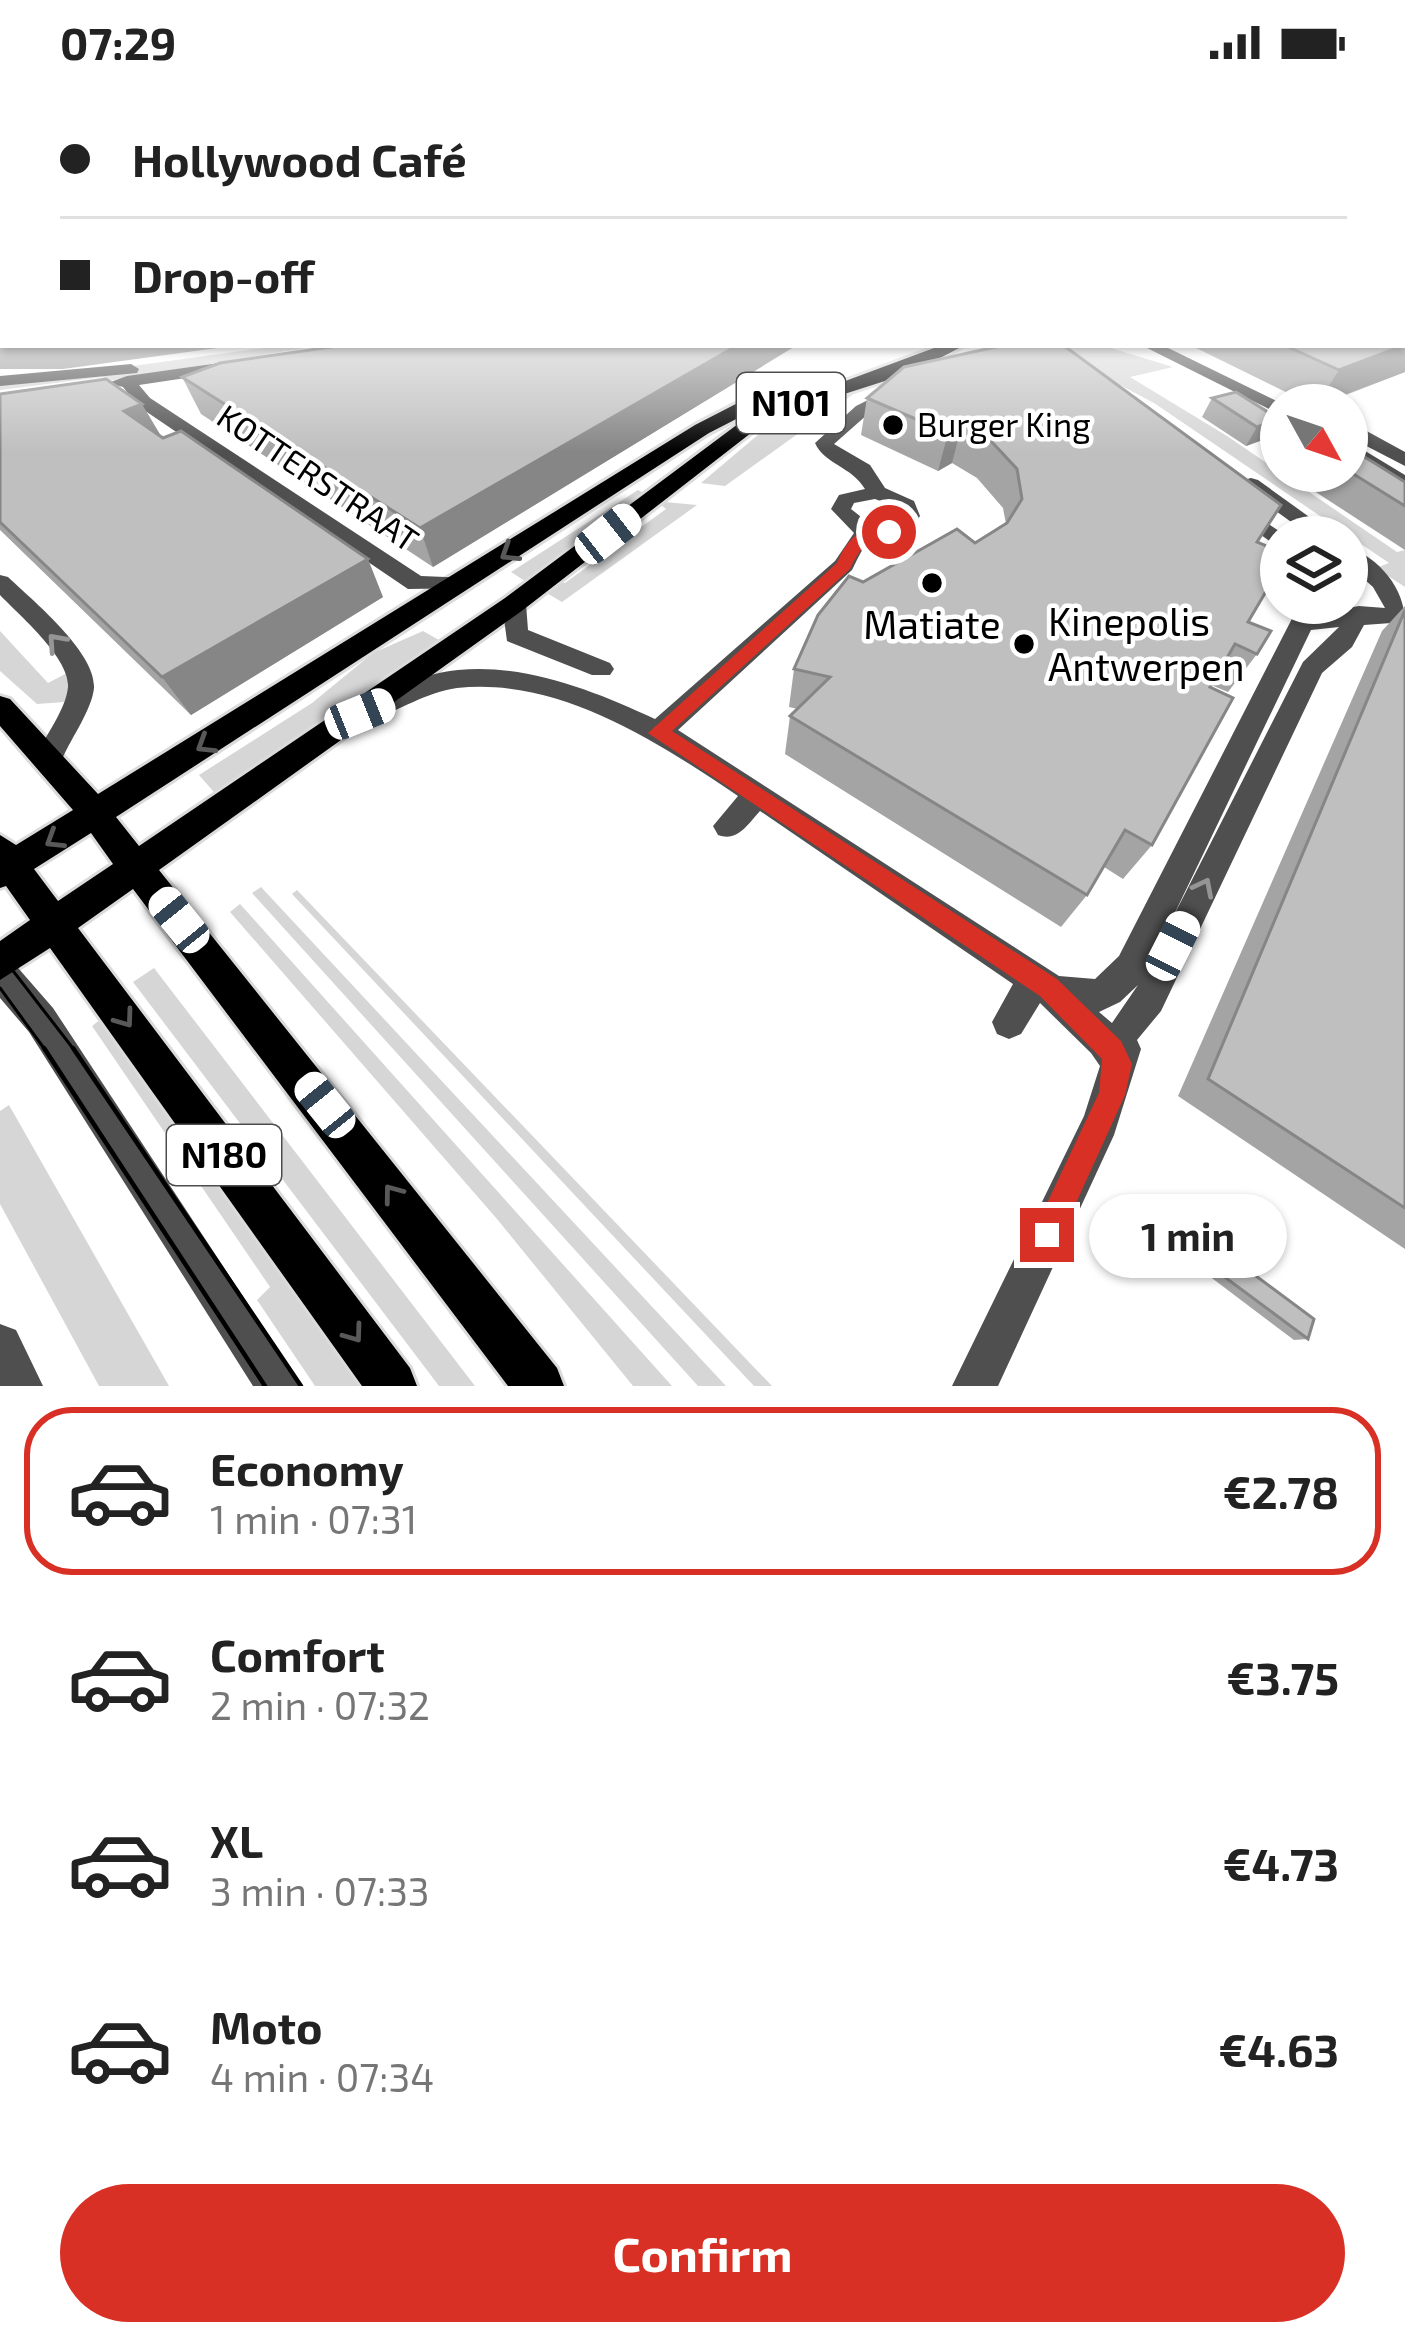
<!DOCTYPE html>
<html lang="en">
<head>
<meta charset="utf-8">
<style>
	body { margin:0; font-family:"Exo 2",sans-serif; background:#f2f2f2; color:#222; height:100vh; display:flex; flex-direction:column; font-size:45px; white-space:nowrap }
	* { box-sizing:border-box; margin:0 }
	p { font-size:39px; color:#767676 }
	.icon { flex:none; width:66px; height:66px; fill:none; stroke:currentColor; stroke-width:2; stroke-linecap:round; stroke-linejoin:round }
	.map { position:relative; height:1302px; overflow:hidden }
	.details { display:flex; flex-direction:column; background:#fff; flex:1 }
	.details>* { flex:none }
	.guide { position:absolute; left:0px; top:0px; width:1407px; height:264px; box-shadow:0 3px 9px #0004; display:grid; align-content:center; height:264px; padding:0 60px; background:#fff }
	.needle { width:78px; rotate:130deg }
	.fabs { position:absolute; left:1260px; top:300px; display:grid; gap:24px }
	.fabs a { display:grid; place-items:center; width:108px; height:108px; border-radius:50%; background:#fff; box-shadow:0 3px 9px #0004; font-size:60px }
	.end { position:absolute; width:54px; height:54px; margin:-27px; border:15px solid #d93025; background:#fff; box-shadow:0 0 0 6px #fff }
	.from { border-radius:50% }
	.bubble { position:absolute; height:84px; border-radius:42px; background:#fff; box-shadow:0 3px 9px #0004; font-size:39px; font-weight:700; line-height:84px; text-align:center }
	.car { position:absolute; width:36px; height:72px; margin:-36px -18px; border-radius:15px; box-shadow:0 0 9px 3px #0007; background:linear-gradient(#fff 24%,#345 0 40%,#fff 0 76%,#345 0 86%,#fff 0) }
	.guide b { display:flex; align-items:center; gap:42px; height:114px; font-size:45px }
	.guide b+b { border-top:3px solid #e0e0e0 }
	.guide i { width:30px; height:30px; background:#222 }
	ul { padding:21px 0 0; list-style:none }
	li { display:flex; align-items:center; gap:36px; height:168px; margin:0 24px 18px; padding:0 36px; border:6px solid transparent; border-radius:48px }
	li div { flex:1 }
	li b { display:block; font-size:45px }
	li em { font-style:normal; font-weight:700 }
	li.current { border-color:#d93025 }
	li>.icon { width:108px; height:108px; stroke-width:1.5 }
	.cta { display:flex; gap:24px; margin-top:auto; padding:24px 60px }
	.cta a { flex:1; height:138px; border-radius:72px; background:#d93025; color:#fff; font-size:48px; font-weight:700; line-height:138px; text-align:center }
	.status { display:flex; justify-content:space-between; align-items:center; height:84px; padding:0 60px; background:#fff; direction:ltr }
	.status svg { height:33px; fill:currentColor }
	.map>svg:first-child { display:block }
	.green { fill:#d6d6d6 }
	.water { fill:#9d9d9d }
	.lines { fill:none; stroke-linecap:round; stroke-linejoin:round }
	.major-casing { stroke:#dbdbdb; stroke-width:6 }
	.minor { fill:#4f4f4f; fill-rule:evenodd }
	.major { fill:#000; fill-rule:evenodd }
	.tram-far1 { stroke:#000; stroke-width:3 }
	.tram { stroke:#000; stroke-width:4.5 }
	.wall { fill:#a4a4a4 }
	.shaded-wall { fill:#868686 }
	.building { fill:#bfbfbf; stroke:#868686; stroke-width:3 }
	.oneway { stroke:#595959 }
	.oneway2 { stroke:#959595 }
	.route { fill:#d93025 }
	.poi-dot { fill:#000; stroke:#fff; stroke-width:4.5 }
	.labels { text-anchor:middle; stroke-width:9; stroke-linejoin:round; paint-order:stroke }
	.far-poi-label { font-size:33px; fill:#000; stroke:#fff; text-anchor:start }
	.far-street-label { font-size:33px; fill:#000; stroke:#fff }
	.shield { fill:#fff; stroke:#4c4c4c; stroke-width:3 }
	.shield-label { font-size:36px; font-weight:bold; fill:#000 }
	.poi-label { font-size:39px; fill:#000; stroke:#fff; text-anchor:start }
</style>
</head>
<body>
<div class="status"><b>07:29</b><svg viewBox="0 0 49 12"><path d="M0 12V9h3v3zM5 12V6h3v6zM10 12V3h3v9zM15 12V0h3v12zM26 1h20v11H26zM47 4h2v5h-2z"/></svg></div>
<div class="map">
<svg width="1405" height="1302" viewBox="0 0 1405 1302">
	<rect width="100%" height="100%" fill="#fff"/>
	<path class="green" d="M 286,261 L 323,261 L 102,298 L 103,293 L 0,306 L 0,292 L 60,292 Z
		M 1010,261 L 1101,261 L 1173,283 L 1130,293 L 1227,352 L 1397,468 L 1405,466 L 1405,503 L 1376,484 L 1389,479 L 1154,319 L 1101,291 Z
		M 859,306 L 725,402 L 701,399 L 766,344 L 838,311 Z
		M 638,406 L 648,411 L 528,499 L 511,488 Z
		M 665,418 L 697,421 L 562,518 L 545,508 L 560,497 L 565,499 L 666,425 L 661,421 Z
		M 0,547 L 48,599 L 69,588 L 73,598 L 64,618 L 37,620 L 0,587 Z
		M 423,547 L 439,556 L 439,562 L 220,715 L 199,691 L 312,619 L 373,569 Z
		M 261,803 L 726,1302 L 698,1302 L 252,809 Z
		M 297,806 L 772,1302 L 754,1302 L 292,810 Z
		M 240,820 L 672,1302 L 633,1302 L 497,1135 L 230,828 Z
		M 154,884 L 475,1302 L 439,1302 L 133,898 Z
		M 101,935 L 363,1302 L 315,1302 L 257,1216 L 270,1203 L 92,942 Z
		M 9,1021 L 169,1302 L 99,1302 L 0,1120 L 0,1027 Z"/>
	<path class="water" d="M 0,186 L 3,261 L 239,261 L 63,285 L 0,285 Z"/>
	<g class="lines">
		<defs>
			<path id="major" d="M 942,261 L 965,261 L 913,288 L 810,321 L 760,342 L 523,526 L 159,786 L 557,1284 L 564,1302 L 508,1302 L 133,805 L 78,844 L 410,1284 L 417,1302 L 362,1302 L 50,864 L 0,896 L 0,857 L 30,836 L 6,802 L 0,804 L 0,751 L 16,761 L 73,726 L 0,642 L 0,612 L 10,615 L 98,710 L 695,341 L 761,307 L 775,307 L 775,315 L 709,349 L 116,733 L 139,762 L 505,514 L 746,334 ZM 91,749 L 113,780 L 58,817 L 34,785 Z"/>
		</defs>
		<use href="#major" class="major-casing"/>
		<path class="minor" d="M 1141,261 L 1162,261 L 1285,321 L 1281,321 L 1281,331 Z
			M 233,277 L 239,278 L 239,286 L 139,301 L 150,314 L 421,492 L 470,494 L 470,504 L 408,505 L 138,322 L 123,303 L 108,299 L 127,292 Z
			M 131,280 L 139,285 L 137,289 L 0,302 L 0,292 Z
			M 890,305 L 905,309 L 868,330 L 834,360 L 870,381 L 885,404 L 914,417 L 920,432 C 904,460 887,444 868,459 C 860,467 857,477 852,486 L 678,646 L 1059,892 L 1095,895 L 1119,872 L 1300,519 L 1324,519 L 1319,529 L 1359,522 L 1385,524 L 1373,503 L 1347,480 L 1347,462 C 1379,474 1405,504 1405,538 L 1364,541 L 1352,563 L 1322,589 L 1161,927 L 1137,956 L 1141,965 L 1114,1051 L 998,1302 L 952,1302 L 1084,1032 L 1100,982 L 1091,969 L 1040,919 L 1021,950 L 1009,955 L 997,950 L 992,938 L 1013,900 L 760,727 C 747,741 738,758 718,751 L 713,742 L 738,712 C 658,658 559,593 457,604 C 426,608 399,627 370,636 L 357,626 L 361,619 C 392,606 424,589 458,586 C 525,579 595,607 655,635 L 835,477 L 854,449 L 831,425 L 839,411 L 865,405 C 851,382 824,380 815,359 L 856,322 ZM 875,415 L 898,424 L 896,438 L 870,440 L 851,425 L 854,419 ZM 1339,543 L 1303,578 L 1170,839 L 1311,546 ZM 1138,901 L 1112,939 L 1099,928 L 1120,918 Z
			M 1349,345 L 1363,345 L 1405,368 L 1405,382 L 1349,353 Z
			M 1347,356 L 1405,391 L 1405,406 L 1347,370 Z
			M 1251,394 L 1258,396 L 1337,453 L 1312,453 L 1244,404 L 1244,396 Z
			M 1237,419 L 1288,453 L 1281,453 L 1281,465 L 1230,429 L 1230,421 Z
			M 0,491 L 8,493 C 32,516 96,568 94,604 C 92,625 72,653 63,673 L 59,681 L 39,681 L 35,673 C 45,653 66,625 68,603 C 70,574 19,531 0,511 Z
			M 514,512 L 526,520 L 528,546 L 610,579 L 614,585 L 610,591 L 592,591 L 507,557 L 502,520 Z
			M 0,872 L 12,877 L 53,924 L 302,1302 L 253,1302 L 29,948 L 0,914 Z
			M 0,1240 L 16,1246 L 43,1302 L 0,1302 Z"/>
		<use href="#major" class="major"/>
		<path class="tram-far1" d="M 0,870 L 75,967
			M 0,904 L 46,967"/>
		<path class="tram" d="M 44,964 L 265,1302
			M 73,964 L 301,1302"/>
	</g>
	<path class="wall" d="M 1405,186 L 1405,288 L 1320,321 L 1312,321 L 1190,261 L 1404,261 Z
		M 797,261 L 433,483 L 201,330 L 182,293 Z
		M 904,283 L 1257,458 L 1248,538 L 1257,570 L 1228,608 L 1211,601 L 1152,761 L 1123,795 L 1104,783 L 1087,811 L 1061,843 L 785,670 L 790,632 L 798,625 L 789,623 L 794,585 L 863,498 L 975,459 L 1006,440 L 1003,424 L 977,394 L 952,379 L 938,387 L 861,351 L 867,314 Z
		M 0,310 L 161,353 L 383,513 L 191,631 L 0,446 Z
		M 1212,314 L 1279,335 L 1268,354 L 1246,362 L 1202,333 Z
		M 1319,387 L 1347,387 L 1405,398 L 1405,466 L 1308,403 Z
		M 1405,522 L 1405,1165 L 1178,1012 L 1382,547 Z
		M 1198,1149 L 1308,1255 L 1294,1256 L 1180,1170 L 1187,1152 Z"/>
	<path class="shaded-wall" d="M 738,261 L 797,261 L 433,483 L 420,444 Z
		M 1405,261 L 1405,288 L 1317,321 L 1339,286 Z
		M 142,320 L 164,357 L 124,327 Z
		M 1279,335 L 1268,354 L 1246,362 L 1257,343 Z
		M 962,340 L 952,379 L 938,387 L 948,349 Z
		M 368,475 L 383,513 L 191,631 L 162,593 Z"/>
	<path class="building" d="M 1404,186 L 1405,261 L 1339,286 L 1284,261 L 1404,261 Z
		M 345,261 L 738,261 L 420,444 L 182,293 L 220,279 Z
		M 1005,261 L 1063,261 L 1281,421 L 1257,458 L 1281,468 L 1281,482 L 1248,538 L 1271,547 L 1257,570 L 1235,560 L 1210,603 L 1233,614 L 1152,761 L 1125,746 L 1087,811 L 790,632 L 830,593 L 794,585 L 818,531 L 849,492 L 863,498 L 957,445 L 975,459 L 1007,439 L 1022,415 L 1017,385 L 989,355 L 962,340 L 948,349 L 867,314 L 904,283 Z
		M 106,295 L 142,320 L 124,327 L 163,354 L 181,347 L 368,475 L 162,593 L 0,438 L 0,310 Z
		M 1236,308 L 1279,335 L 1257,343 L 1212,314 Z
		M 1355,367 L 1405,398 L 1405,422 L 1347,386 L 1347,369 Z
		M 1405,526 L 1405,1124 L 1208,995 Z
		M 1198,1149 L 1314,1235 L 1308,1255 L 1191,1168 Z"/>
	<defs><path id="oneway-chevron" d="M-2-3.5L2.5 0L-2 3.5" fill="none" stroke-width="1.6" stroke-linecap="round" stroke-linejoin="round" transform="scale(3)"/></defs>
	<g class="oneway">
		<use href="#oneway-chevron" transform="translate(509 469) rotate(147)"/>
		<use href="#oneway-chevron" transform="translate(205 661) rotate(148)"/>
		<use href="#oneway-chevron" transform="translate(54 756) rotate(148)"/>
		<use href="#oneway-chevron" transform="translate(125 935) rotate(54)"/>
		<use href="#oneway-chevron" transform="translate(392 1109) rotate(-127)"/>
		<use href="#oneway-chevron" transform="translate(354 1250) rotate(54)"/>
	</g>
	<g class="oneway2">
		<use href="#oneway-chevron" transform="translate(56 558) rotate(-132)"/>
		<use href="#oneway-chevron" transform="translate(1204 803) rotate(-63)"/>
	</g>
	<linearGradient id="sky" x2="0" y2="1"><stop stop-color="#8aabca"/><stop offset="0.51" stop-color="#fff"/><stop offset="1" stop-color="#fff" stop-opacity="0"/></linearGradient>
	<rect width="1405" height="368" fill="url(#sky)"/>
	<path class="route" d="M 889,443 L 894,445 L 894,451 C 867,455 862,461 850,485 L 672,647 L 1057,895 L 1121,957 L 1132,980 L 1125,1011 L 1057,1161 L 1047,1166 L 1037,1161 L 1032,1151 L 1099,1009 L 1102,975 L 1040,912 L 648,649 L 837,479 C 848,453 861,442 889,443 Z"/>
	<g class="poi-dot">
		<circle cx="893" cy="341" r="12"/>
		<circle cx="932" cy="499" r="12"/>
		<circle cx="1024" cy="560" r="12"/>
	</g>
	<g class="labels">
		<g class="far-poi-label">
			<text x="917" y="353">Burger King</text>
		</g>
		<g class="far-street-label">
			<text transform="translate(318 394) rotate(34)" y="12">KOTTERSTRAAT</text>
		</g>
		<g class="shield">
			<rect x="737" y="289" width="108" height="60" rx="9"/>
			<rect x="167" y="1041" width="114" height="60" rx="9"/>
		</g>
		<g class="shield-label">
			<text x="791" y="332">N101</text>
			<text x="224" y="1084">N180</text>
		</g>
		<g class="poi-label">
			<text x="1048" y="552">Kinepolis<tspan x="1048" dy="45">Antwerpen</tspan></text>
			<text x="932" y="555" text-anchor="middle">Matiate</text>
		</g>
	</g>
</svg>
<div class="fabs">
<a><svg class="needle" viewBox="-14 -14 28 28"><path d="M0-13l5 13h-10z" fill="#e53935"/><path d="M0 13l5-13h-10z" fill="#767676"/></svg></a>
<a><svg class="icon" aria-label="layers" viewBox="0 0 24 24"><path d="M12 4l9 5-9 5-9-5zM3 14l9 5 9-5"/></svg></a>
</div>
<i class="end from" style="left:889px;top:448px"></i>
<i class="end" style="left:1047px;top:1151px"></i>
<div class="bubble" style="left:1089px;top:1110px;width:198px">1 min</div>
<i class="car" style="left:608px;top:450px;rotate:52deg"></i>
<i class="car" style="left:360px;top:630px;rotate:68deg"></i>
<i class="car" style="left:179px;top:836px;rotate:321deg"></i>
<i class="car" style="left:1173px;top:862px;rotate:27deg"></i>
<i class="car" style="left:325px;top:1021px;rotate:321deg"></i>
<div class="guide">
<b><i class="from"></i>Hollywood Café</b>
<b><i></i>Drop-off</b>
</div>
</div>
<section class="details">
<ul>
<li class="current"><svg class="icon" aria-label="car" viewBox="0 0 24 24"><path d="M5 17H2v-5l4-1 3-4h7l3 4 3 1v5h-3M9 17h6M6 11h13"/><circle cx="7" cy="17" r="2"/><circle cx="17" cy="17" r="2"/></svg><div><b>Economy</b><p>1 min · 07:31</p></div><em>€2.78</em></li>
<li><svg class="icon" aria-label="car" viewBox="0 0 24 24"><path d="M5 17H2v-5l4-1 3-4h7l3 4 3 1v5h-3M9 17h6M6 11h13"/><circle cx="7" cy="17" r="2"/><circle cx="17" cy="17" r="2"/></svg><div><b>Comfort</b><p>2 min · 07:32</p></div><em>€3.75</em></li>
<li><svg class="icon" aria-label="car" viewBox="0 0 24 24"><path d="M5 17H2v-5l4-1 3-4h7l3 4 3 1v5h-3M9 17h6M6 11h13"/><circle cx="7" cy="17" r="2"/><circle cx="17" cy="17" r="2"/></svg><div><b>XL</b><p>3 min · 07:33</p></div><em>€4.73</em></li>
<li><svg class="icon" aria-label="car" viewBox="0 0 24 24"><path d="M5 17H2v-5l4-1 3-4h7l3 4 3 1v5h-3M9 17h6M6 11h13"/><circle cx="7" cy="17" r="2"/><circle cx="17" cy="17" r="2"/></svg><div><b>Moto</b><p>4 min · 07:34</p></div><em>€4.63</em></li>
</ul>
<div class="cta"><a>Confirm</a></div>
</section>
</body>
</html>
